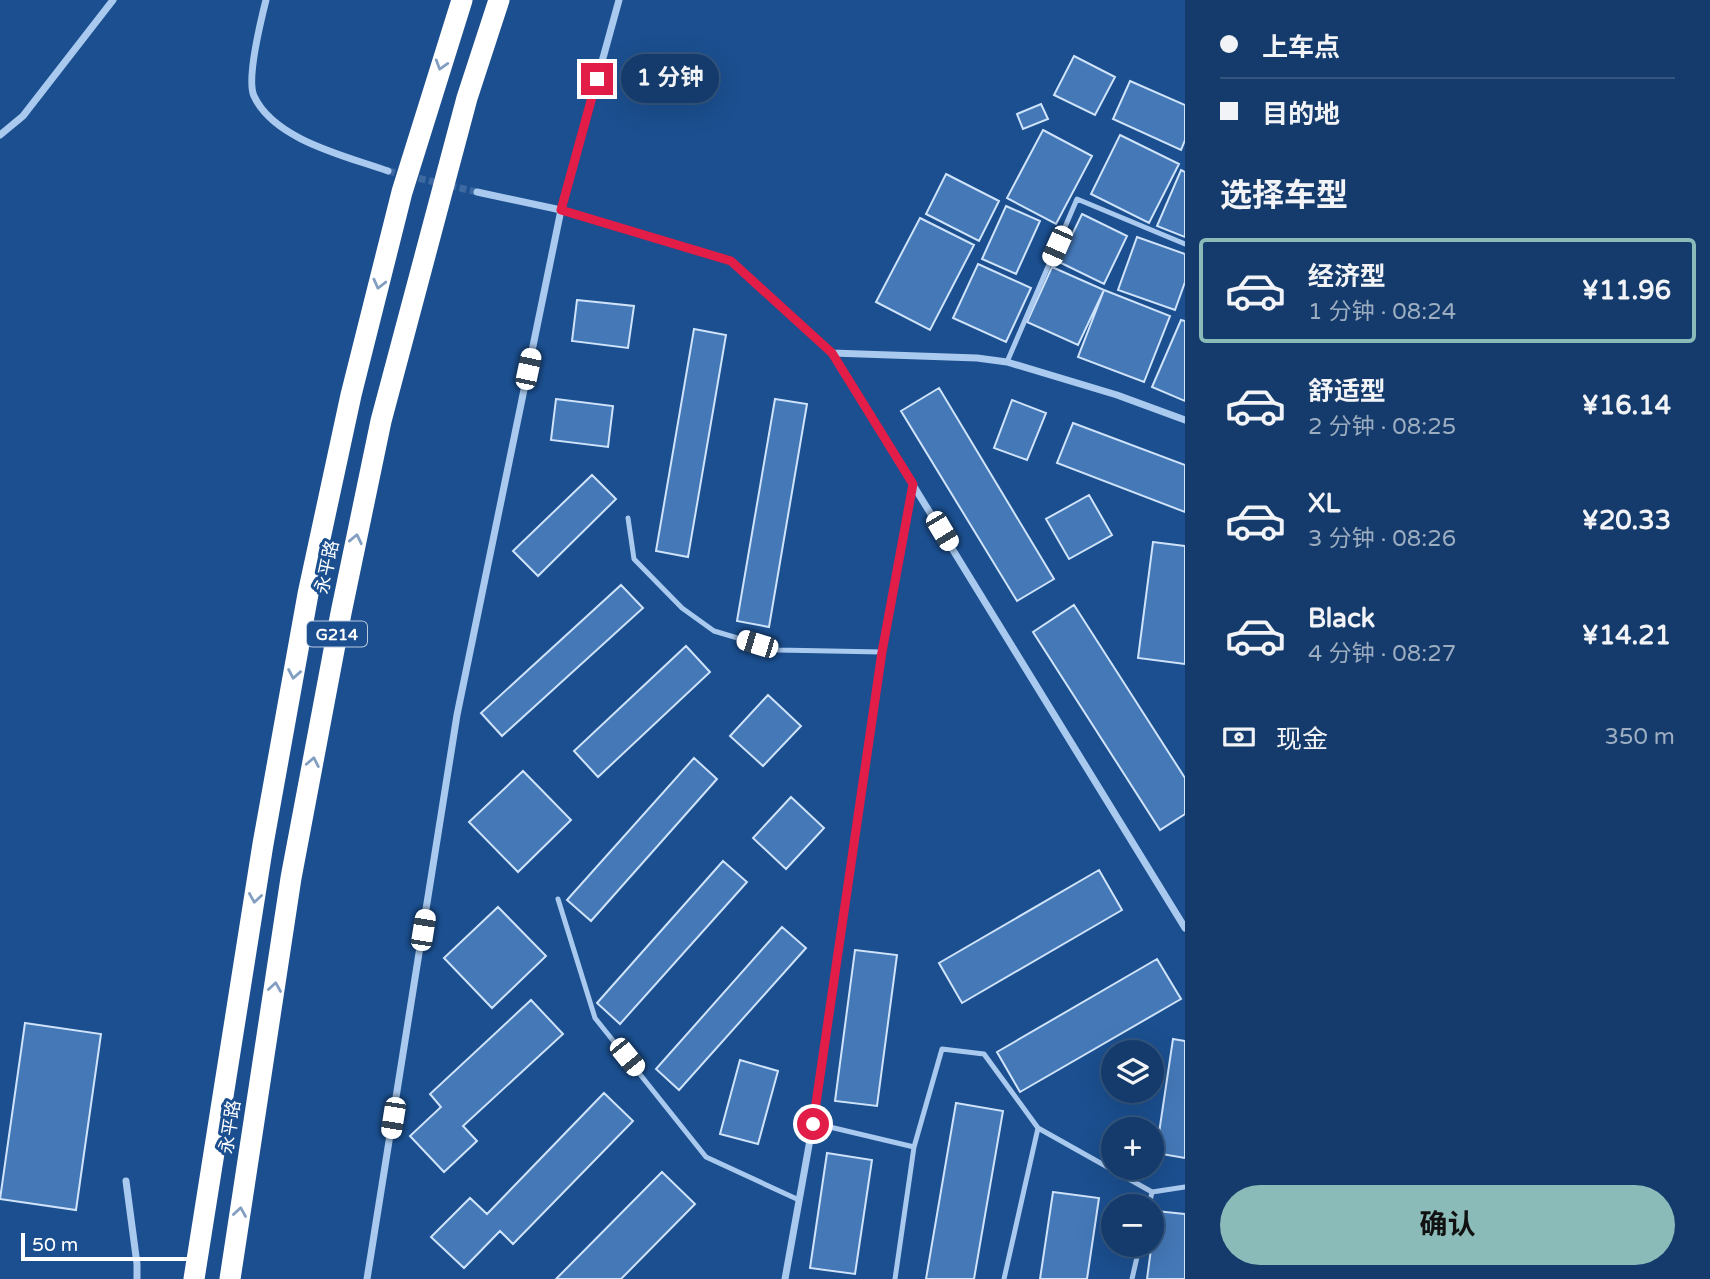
<!DOCTYPE html>
<html lang="zh">
<head>
<meta charset="utf-8">
<style>
	body { margin:0; font-family:"Varela Round","Noto Sans SC",sans-serif; background:#214673; color:#f1f3f6; height:100vh; display:flex; flex-direction:column; font-size:26px; white-space:nowrap }
	* { box-sizing:border-box; margin:0 }
	p { font-size:23px; color:#9dadc1 }
	.icon { flex:none; width:38px; height:38px; fill:none; stroke:currentColor; stroke-width:2; stroke-linecap:round; stroke-linejoin:round }
	.map { position:relative; flex:1; overflow:hidden }
	.drawer { display:flex; flex-direction:column; background:#143b6b; width:525px }
	.drawer>* { flex:none }
	.guide { display:grid; align-content:center; height:154px; padding:0 35px; background:#143b6b }
	.buttons { position:absolute; left:1101px; top:1040px; display:grid; gap:14px }
	.buttons a { display:grid; place-items:center; width:63px; height:63px; border-radius:50%; background:#143b6b; box-shadow:0 7px 28px #0002,0 0 0 2px #33557e; font-size:35px }
	.scale { position:absolute; left:21px; bottom:18px; width:178px; box-sizing:border-box; padding-left:7px; border:4px solid #fff; border-top:0; font-size:19px; line-height:24px; white-space:nowrap; color:#fff; -webkit-text-stroke:5px #1b4f8f; paint-order:stroke }
	.end { position:absolute; width:32px; height:32px; margin:-16px; border:9px solid #e11d48; background:#fff; box-shadow:0 0 0 4px #fff }
	.from { border-radius:50% }
	.bubble { position:absolute; height:49px; border-radius:24px; background:#143b6b; box-shadow:0 7px 28px #0002,0 0 0 2px #33557e; font-size:23px; font-weight:700; line-height:49px; text-align:center }
	.car { position:absolute; width:21px; height:42px; margin:-21px -10px; border-radius:9px; box-shadow:0 0 5px 2px #0007; background:linear-gradient(#fff 24%,#345 0 40%,#fff 0 76%,#345 0 86%,#fff 0) }
	.guide b { display:flex; align-items:center; gap:24px; height:66px; font-size:26px }
	.guide b+b { border-top:2px solid #33557e }
	.guide i { width:18px; height:18px; background:#f1f3f6 }
	ul { padding:0; list-style:none }
	li { display:flex; align-items:center; gap:21px; height:105px; margin:0 14px 10px; padding:0 21px; border:4px solid transparent; border-radius:7px }
	li div { flex:1 }
	li b { display:block; font-size:26px }
	li em { font-style:normal; font-weight:700 }
	li.on { border-color:#8bbbb9 }
	li>.icon { width:63px; height:63px; stroke-width:1.5 }
	h2 { padding:0 35px; font-size:32px; line-height:84px }
	.pay { display:flex; align-items:center; gap:18px; height:77px; padding:0 35px; font-size:26px }
	.pay p { margin-inline-start:auto }
	.cta { display:flex; gap:14px; margin-top:auto; padding:14px 35px }
	.cta a { flex:1; height:80px; border-radius:42px; background:#8bbbb9; color:#111; font-size:28px; font-weight:700; line-height:80px; text-align:center }
	main { display:flex; flex:1; min-height:0 }
	.map>svg:first-child { display:block }
	.building { fill:#4478b7; stroke:#cfe3fa; stroke-width:2 }
	.lines { fill:none; stroke-linecap:round; stroke-linejoin:round }
	.street-tunnel { stroke:#3d69a0; stroke-width:7; stroke-dasharray:7 3.5; stroke-linecap:butt }
	.lane { stroke:#a9c9ee; stroke-width:5 }
	.street { stroke:#a9c9ee; stroke-width:7 }
	.highway { stroke:#fff; stroke-width:21 }
	.oneway { stroke:#829ec1 }
	.route { stroke:#e11d48; stroke-width:9 }
	.labels { text-anchor:middle; stroke-width:6; stroke-linejoin:round; paint-order:stroke }
	.shield { fill:#1b4f8f; stroke:#bbcadd; stroke-width:2 }
	.shield-label { font-size:16px; font-weight:bold; fill:#fff }
	.street-label { font-size:18px; fill:#fff; stroke:#1b4f8f }
</style>
</head>
<body>
<main>
<div class="map">
<svg width="1185" height="1279" viewBox="0 0 1185 1279">
	<rect width="100%" height="100%" fill="#1b4f8f"/>
	<path class="building" d="M 1074,56 L 1115,77 L 1095,115 L 1054,95 Z
		M 1130,81 L 1185,105 L 1185,140 L 1181,150 L 1113,119 Z
		M 1041,104 L 1048,119 L 1023,129 L 1017,114 Z
		M 1043,130 L 1092,156 L 1056,224 L 1007,198 Z
		M 1120,135 L 1179,164 L 1149,223 L 1091,194 Z
		M 1181,170 L 1185,172 L 1185,237 L 1157,226 Z
		M 946,174 L 999,201 L 979,241 L 926,214 Z
		M 1006,206 L 1040,221 L 1016,274 L 982,259 Z
		M 1082,214 L 1127,236 L 1104,284 L 1059,262 Z
		M 920,218 L 974,245 L 930,330 L 876,302 Z
		M 1137,237 L 1185,254 L 1185,282 L 1175,310 L 1118,290 Z
		M 978,264 L 1031,288 L 1006,342 L 953,318 Z
		M 1052,267 L 1104,290 L 1078,345 L 1027,322 Z
		M 1104,290 L 1170,316 L 1144,382 L 1078,357 Z
		M 577,300 L 634,306 L 628,348 L 572,341 Z
		M 1181,320 L 1185,321 L 1185,401 L 1152,387 Z
		M 694,329 L 726,335 L 688,557 L 656,551 Z
		M 939,388 L 1054,579 L 1017,601 L 901,411 Z
		M 556,399 L 613,406 L 608,447 L 551,440 Z
		M 775,399 L 807,404 L 769,627 L 737,621 Z
		M 1012,400 L 1046,413 L 1027,460 L 994,448 Z
		M 1073,423 L 1185,465 L 1185,512 L 1057,463 Z
		M 592,475 L 616,499 L 538,576 L 513,551 Z
		M 1089,495 L 1112,535 L 1069,559 L 1046,519 Z
		M 1153,542 L 1185,546 L 1185,664 L 1138,658 Z
		M 621,585 L 643,608 L 502,736 L 481,713 Z
		M 1074,605 L 1185,778 L 1185,814 L 1160,830 L 1033,632 Z
		M 686,646 L 710,672 L 598,777 L 574,751 Z
		M 768,695 L 801,726 L 763,766 L 730,736 Z
		M 694,758 L 717,779 L 591,921 L 567,900 Z
		M 523,771 L 571,820 L 518,872 L 469,822 Z
		M 791,797 L 824,828 L 786,869 L 753,838 Z
		M 723,861 L 747,882 L 620,1024 L 597,1003 Z
		M 1099,870 L 1122,910 L 962,1003 L 939,963 Z
		M 498,907 L 546,956 L 492,1008 L 444,958 Z
		M 782,927 L 806,948 L 679,1090 L 656,1069 Z
		M 855,950 L 897,955 L 877,1106 L 835,1101 Z
		M 1157,959 L 1181,999 L 1020,1092 L 997,1052 Z
		M 531,1000 L 563,1034 L 463,1126 L 477,1141 L 444,1172 L 410,1136 L 441,1107 L 430,1094 Z
		M 25,1023 L 101,1034 L 76,1210 L 0,1199 Z
		M 1173,1039 L 1185,1041 L 1185,1158 L 1156,1153 Z
		M 740,1060 L 778,1071 L 758,1144 L 720,1134 Z
		M 604,1093 L 633,1121 L 513,1244 L 500,1231 L 464,1268 L 431,1237 L 470,1198 L 487,1214 Z
		M 956,1103 L 1003,1111 L 974,1279 L 926,1279 Z
		M 827,1153 L 872,1160 L 855,1274 L 810,1268 Z
		M 662,1172 L 695,1204 L 621,1279 L 556,1279 Z
		M 1053,1192 L 1099,1198 L 1087,1279 L 1040,1279 Z
		M 1156,1211 L 1185,1214 L 1185,1279 L 1147,1279 Z"/>
	<g class="lines">
		<path class="street-tunnel" d="M 388,171 L 477,192"/>
		<path class="lane" d="M 1007,362 L 1077,199 L 1185,244
			M 628,518 L 634,559 L 682,608 L 714,631 L 778,650 L 882,652
			M 558,899 L 595,1018 L 706,1157 L 799,1200
			M 813,1123 L 914,1147 L 942,1049 L 984,1054 L 1038,1128 L 1152,1192 L 1185,1187
			M 1149,1206 L 1152,1192
			M 895,1279 L 914,1147
			M 1004,1279 L 1038,1128
			M 1132,1279 L 1140,1244"/>
		<path class="street" d="M 266,0 C 261,20 246,79 254,96 C 274,140 346,156 388,171
			M 619,0 L 561,210 L 731,261 L 832,353 L 1185,928
			M 0,135 L 23,116 L 113,0
			M 832,353 L 977,358 L 1007,362 L 1117,395 L 1185,420
			M 126,1181 L 137,1264 L 137,1279
			M 367,1279 L 457,715 L 561,210 L 477,192
			M 785,1279 L 813,1123 L 882,652 L 913,484"/>
		<path class="highway" d="M 194,1279 L 263,844 L 308,594 L 351,395 L 402,192 L 462,0
			M 230,1279 L 291,878 L 341,613 L 381,421 L 467,98 L 499,0"/>
	</g>
	<defs><path id="oneway-chevron" d="M-2-3.5L2.5 0L-2 3.5" fill="none" stroke-width="1.6" stroke-linecap="round" stroke-linejoin="round" transform="scale(1.75)"/></defs>
	<g class="oneway">
		<use href="#oneway-chevron" transform="translate(441 65) rotate(107)"/>
		<use href="#oneway-chevron" transform="translate(379 284) rotate(104)"/>
		<use href="#oneway-chevron" transform="translate(356 539) rotate(-78)"/>
		<use href="#oneway-chevron" transform="translate(294 674) rotate(100)"/>
		<use href="#oneway-chevron" transform="translate(313 762) rotate(-79)"/>
		<use href="#oneway-chevron" transform="translate(255 898) rotate(99)"/>
		<use href="#oneway-chevron" transform="translate(275 987) rotate(-81)"/>
		<use href="#oneway-chevron" transform="translate(240 1212) rotate(-81)"/>
	</g>
	<g class="lines">
		<path class="route" d="M 597,79 L 561,210 L 731,261 L 832,353 L 913,484 L 882,652 L 813,1124"/>
	</g>
	<g class="labels">
		<rect class="shield" x="307" y="621.5" width="60" height="25" rx="5"/>
		<g class="shield-label">
			<text x="337" y="640">G214</text>
		</g>
		<g class="street-label">
			<text transform="translate(327 567) rotate(-78)" y="6">永平路</text>
			<text transform="translate(230 1127) rotate(-81)" y="6">永平路</text>
		</g>
	</g>
</svg>
<div class="buttons">
<a><svg class="icon" aria-label="layers" viewBox="0 0 24 24"><path d="M12 4l9 5-9 5-9-5zM3 14l9 5 9-5"/></svg></a>
<a>+</a>
<a>−</a>
</div>
<div class="scale">50 m</div>
<i class="end from" style="left:813px;top:1124px"></i>
<i class="end" style="left:597px;top:79px"></i>
<div class="bubble" style="left:621px;top:54px;width:98px">1 分钟</div>
<i class="car" style="left:1057px;top:246px;rotate:204deg"></i>
<i class="car" style="left:528px;top:369px;rotate:12deg"></i>
<i class="car" style="left:942px;top:531px;rotate:149deg"></i>
<i class="car" style="left:757px;top:644px;rotate:287deg"></i>
<i class="car" style="left:423px;top:930px;rotate:9deg"></i>
<i class="car" style="left:627px;top:1057px;rotate:141deg"></i>
<i class="car" style="left:393px;top:1118px;rotate:189deg"></i>
</div>
<section class="drawer">
<div class="guide">
<b><i class="from"></i>上车点</b>
<b><i></i>目的地</b>
</div>
<h2>选择车型</h2>
<ul>
<li class="on"><svg class="icon" aria-label="car" viewBox="0 0 24 24"><path d="M5 17H2v-5l4-1 3-4h7l3 4 3 1v5h-3M9 17h6M6 11h13"/><circle cx="7" cy="17" r="2"/><circle cx="17" cy="17" r="2"/></svg><div><b>经济型</b><p>1 分钟 · 08:24</p></div><em>¥11.96</em></li>
<li><svg class="icon" aria-label="car" viewBox="0 0 24 24"><path d="M5 17H2v-5l4-1 3-4h7l3 4 3 1v5h-3M9 17h6M6 11h13"/><circle cx="7" cy="17" r="2"/><circle cx="17" cy="17" r="2"/></svg><div><b>舒适型</b><p>2 分钟 · 08:25</p></div><em>¥16.14</em></li>
<li><svg class="icon" aria-label="car" viewBox="0 0 24 24"><path d="M5 17H2v-5l4-1 3-4h7l3 4 3 1v5h-3M9 17h6M6 11h13"/><circle cx="7" cy="17" r="2"/><circle cx="17" cy="17" r="2"/></svg><div><b>XL</b><p>3 分钟 · 08:26</p></div><em>¥20.33</em></li>
<li><svg class="icon" aria-label="car" viewBox="0 0 24 24"><path d="M5 17H2v-5l4-1 3-4h7l3 4 3 1v5h-3M9 17h6M6 11h13"/><circle cx="7" cy="17" r="2"/><circle cx="17" cy="17" r="2"/></svg><div><b>Black</b><p>4 分钟 · 08:27</p></div><em>¥14.21</em></li>
</ul>
<div class="pay"><svg class="icon" aria-label="cash" viewBox="0 0 24 24"><path d="M3 7h18v10H3z"/><circle cx="12" cy="12" r="2"/></svg>现金<p>350 m</p></div>
<div class="cta"><a>确认</a></div>
</section>
</main>
</body>
</html>
